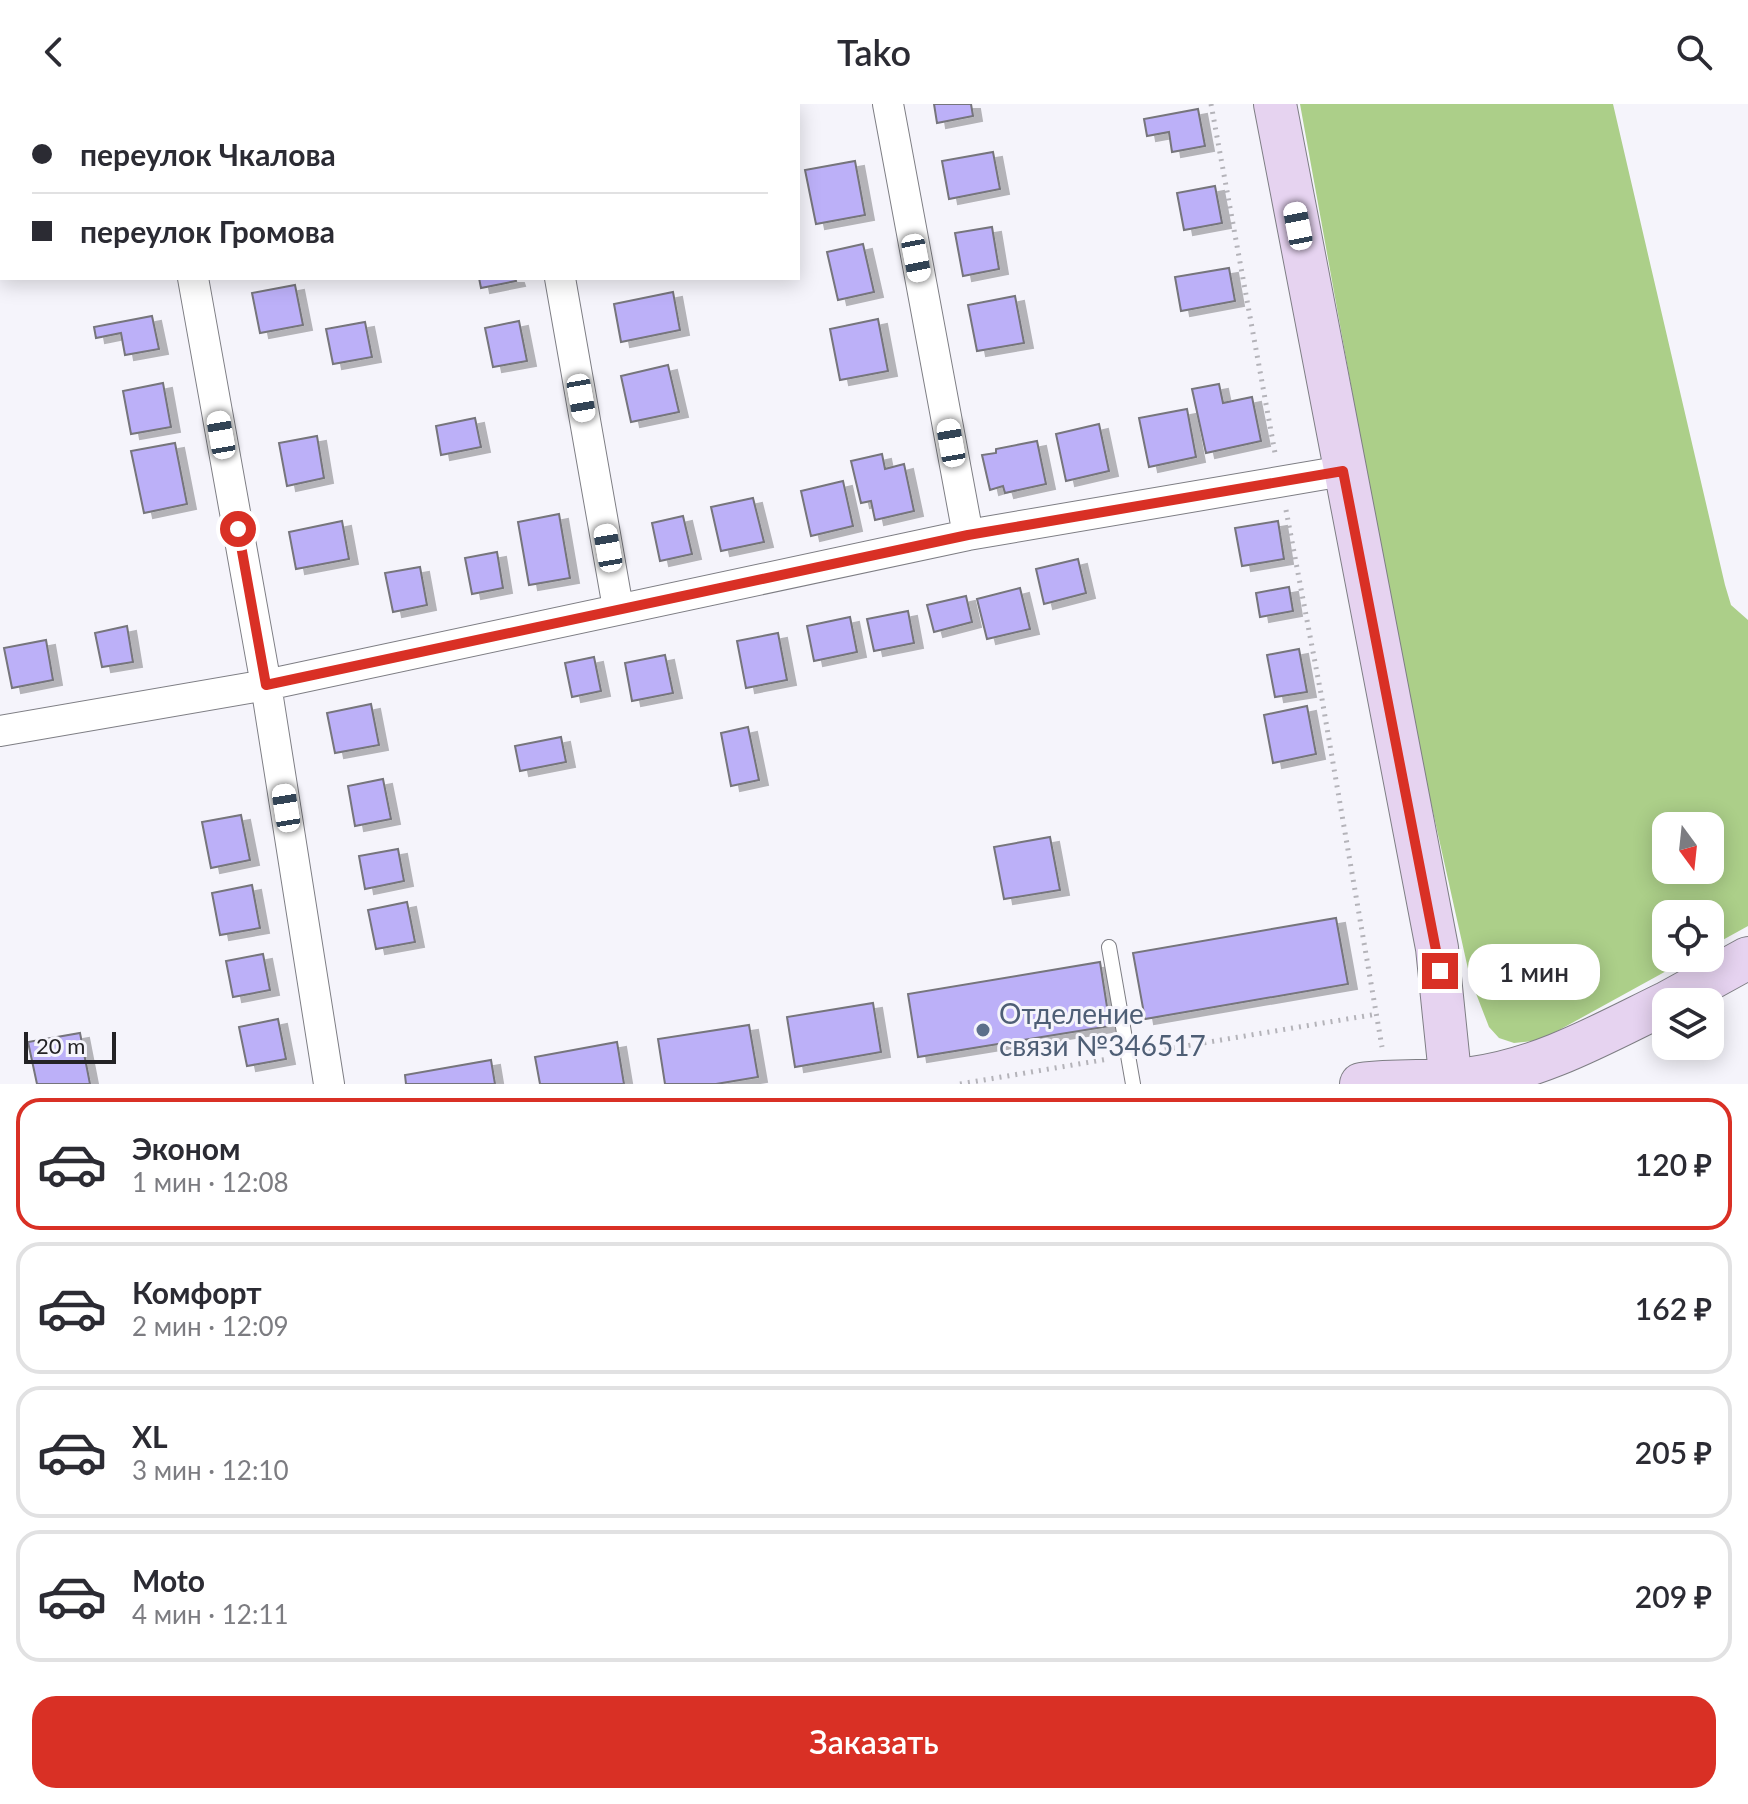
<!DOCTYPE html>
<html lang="ru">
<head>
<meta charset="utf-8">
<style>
	body { margin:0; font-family:Lato,sans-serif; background:#f7f7f7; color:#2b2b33; height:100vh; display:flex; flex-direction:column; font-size:30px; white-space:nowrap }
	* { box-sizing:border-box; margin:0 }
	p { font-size:26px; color:#7c7c81 }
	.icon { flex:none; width:44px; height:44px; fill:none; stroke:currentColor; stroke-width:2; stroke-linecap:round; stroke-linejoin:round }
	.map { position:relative; height:980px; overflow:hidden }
	.panel { display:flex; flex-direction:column; background:#fff; flex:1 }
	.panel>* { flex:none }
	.hud { position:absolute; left:0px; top:0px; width:800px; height:176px; box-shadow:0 4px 20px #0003; display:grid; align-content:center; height:176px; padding:0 32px; background:#fff }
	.needle { width:52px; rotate:165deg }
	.fabs { position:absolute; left:1652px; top:708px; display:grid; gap:16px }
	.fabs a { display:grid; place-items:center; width:72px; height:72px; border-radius:16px; background:#fff; box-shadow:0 4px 20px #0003; font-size:40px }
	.scale { position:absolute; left:24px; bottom:20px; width:92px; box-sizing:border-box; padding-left:8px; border:4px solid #232225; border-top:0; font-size:22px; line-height:28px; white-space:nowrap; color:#232225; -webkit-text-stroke:6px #f5f4fb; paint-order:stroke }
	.end { position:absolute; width:36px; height:36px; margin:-18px; border:10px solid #d93025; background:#fff; box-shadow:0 0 0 4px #fff }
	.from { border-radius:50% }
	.bubble { position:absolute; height:56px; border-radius:24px; background:#fff; box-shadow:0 4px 20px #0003; font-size:26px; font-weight:600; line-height:56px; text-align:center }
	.car { position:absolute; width:24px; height:48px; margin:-24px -12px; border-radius:10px; box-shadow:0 0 6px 2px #0007; background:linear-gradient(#fff 24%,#345 0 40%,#fff 0 76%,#345 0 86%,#fff 0) }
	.hud b { display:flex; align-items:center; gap:28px; height:76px; font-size:30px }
	.hud b+b { border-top:2px solid #e1e1e2 }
	.hud i { width:20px; height:20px; background:#2b2b33 }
	ul { padding:14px 0 0; list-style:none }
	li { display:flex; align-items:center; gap:24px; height:132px; margin:0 16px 12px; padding:0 16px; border:4px solid #e1e1e2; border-radius:24px }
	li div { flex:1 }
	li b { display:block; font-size:30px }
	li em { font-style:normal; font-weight:600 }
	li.current { border-color:#d93025 }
	li>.icon { width:72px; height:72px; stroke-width:1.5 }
	.primary-button { display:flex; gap:16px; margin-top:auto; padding:16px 32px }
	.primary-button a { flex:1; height:92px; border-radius:24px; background:#d93025; color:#fff; font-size:32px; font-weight:600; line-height:92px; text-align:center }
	header { display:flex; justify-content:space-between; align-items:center; height:104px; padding:0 32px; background:#fff; font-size:36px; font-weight:600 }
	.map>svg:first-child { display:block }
	.forest { fill:#accf89; fill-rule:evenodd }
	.building { fill:#bcb0f8; stroke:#76757b; stroke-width:2; filter:url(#shadow) }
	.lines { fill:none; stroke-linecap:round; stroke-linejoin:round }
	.lane-casing { stroke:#7e7e84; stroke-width:16 }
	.street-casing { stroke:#7e7e84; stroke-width:32 }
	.secondary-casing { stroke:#7e7e84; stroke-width:44 }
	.path { stroke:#b4b3b9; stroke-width:5; stroke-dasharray:2 6; stroke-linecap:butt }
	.lane { stroke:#fff; stroke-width:14 }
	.street { stroke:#fff; stroke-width:30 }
	.secondary { stroke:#e6d3f0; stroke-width:42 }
	.route { stroke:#d93025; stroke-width:10 }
	.service-dot { fill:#5c6f8a; stroke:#f5f4fb; stroke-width:3 }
	.labels { text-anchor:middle; stroke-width:6; stroke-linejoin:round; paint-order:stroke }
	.service-label { font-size:28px; fill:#4e5e75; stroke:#f5f4fb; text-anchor:start }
</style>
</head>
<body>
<header><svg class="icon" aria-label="back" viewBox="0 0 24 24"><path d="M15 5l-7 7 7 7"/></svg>Tako<svg class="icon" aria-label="search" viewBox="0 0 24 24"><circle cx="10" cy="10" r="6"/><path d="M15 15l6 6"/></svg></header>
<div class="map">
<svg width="1748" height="980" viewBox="0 0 1748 980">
	<defs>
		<filter id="shadow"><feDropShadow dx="9" dy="5" stdDeviation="0" flood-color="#0004"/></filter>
	</defs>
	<rect width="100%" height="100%" fill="#f5f4fb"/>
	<path class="forest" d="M 1300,0 L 1613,0 L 1725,481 L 1731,501 L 1748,516 L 1748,822 L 1710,843 L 1710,810 L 1666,810 L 1666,854 L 1690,854 L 1541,936 L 1514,939 L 1499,934 L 1489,923 L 1470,874 L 1429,690 L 1365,359 ZM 1666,722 L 1710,722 L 1710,766 L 1666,766 Z"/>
	<path class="building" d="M 71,0 L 116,0 L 116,2 L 71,2 Z
		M 443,0 L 484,0 L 485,2 L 444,2 Z
		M 574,0 L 616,0 L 606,2 Z
		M 729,0 L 762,0 L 762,2 L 730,2 Z
		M 934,0 L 971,0 L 973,12 L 937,19 Z
		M 1198,5 L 1205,42 L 1172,48 L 1169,28 L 1147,32 L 1144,15 Z
		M 993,48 L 1000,85 L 949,95 L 942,57 Z
		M 855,57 L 865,111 L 816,120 L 805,66 Z
		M 1215,82 L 1222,119 L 1184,126 L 1177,89 Z
		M 992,123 L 999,165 L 963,172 L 955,129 Z
		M 863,140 L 874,188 L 838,196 L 827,148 Z
		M 1229,164 L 1235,197 L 1181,207 L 1175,173 Z
		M 479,174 L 515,174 L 516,177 L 481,184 Z
		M 295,181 L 303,221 L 260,229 L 252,189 Z
		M 673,188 L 680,226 L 621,238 L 614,200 Z
		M 1015,192 L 1024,239 L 977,247 L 968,201 Z
		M 152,212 L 159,245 L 125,251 L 121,229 L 96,234 L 94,223 Z
		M 878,215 L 888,267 L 840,276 L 830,225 Z
		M 519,217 L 527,257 L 493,263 L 485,224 Z
		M 365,218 L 372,253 L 333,260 L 326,225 Z
		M 668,261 L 679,308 L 631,318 L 621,272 Z
		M 163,279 L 171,323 L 131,330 L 123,287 Z
		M 1219,280 L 1223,299 L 1252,293 L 1261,337 L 1206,349 L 1192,285 Z
		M 1187,305 L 1196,353 L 1149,363 L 1139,314 Z
		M 475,314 L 481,343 L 441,351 L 436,322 Z
		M 1099,320 L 1109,367 L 1066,377 L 1056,330 Z
		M 317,332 L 324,374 L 287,382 L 279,339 Z
		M 1037,337 L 1046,380 L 1005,389 L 1003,382 L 990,386 L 982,351 L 996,349 L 996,345 Z
		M 175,339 L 187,400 L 144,409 L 131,347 Z
		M 882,350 L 885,365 L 904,360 L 914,407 L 875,416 L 871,397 L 861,399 L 851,357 Z
		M 843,377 L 853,422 L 811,432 L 801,387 Z
		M 753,394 L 764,438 L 721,447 L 711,403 Z
		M 559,410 L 570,474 L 529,481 L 518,418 Z
		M 683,412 L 692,450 L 660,457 L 652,419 Z
		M 342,417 L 349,455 L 296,465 L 289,428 Z
		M 1278,417 L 1284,455 L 1242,462 L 1235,424 Z
		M 497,448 L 503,484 L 472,490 L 465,454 Z
		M 1078,455 L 1086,489 L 1044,500 L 1036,465 Z
		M 420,463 L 427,501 L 393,508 L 385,469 Z
		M 1289,483 L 1293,507 L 1260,513 L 1256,489 Z
		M 1020,484 L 1030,525 L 987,535 L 977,495 Z
		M 966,492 L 972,518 L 934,528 L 927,501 Z
		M 908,507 L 914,539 L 874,547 L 867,515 Z
		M 850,513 L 857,548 L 814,557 L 807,522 Z
		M 127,522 L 133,558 L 102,563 L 95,529 Z
		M 778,529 L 787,576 L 746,584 L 737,537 Z
		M 46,536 L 53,576 L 12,584 L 4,544 Z
		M 1299,545 L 1307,588 L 1275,593 L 1267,551 Z
		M 665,551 L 673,589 L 632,597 L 625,559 Z
		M 594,553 L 601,587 L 572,593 L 565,559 Z
		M 371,600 L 379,641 L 335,649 L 327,609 Z
		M 1307,602 L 1316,650 L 1273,659 L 1264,611 Z
		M 748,623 L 759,676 L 731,682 L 721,629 Z
		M 561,633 L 566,658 L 520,667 L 515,642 Z
		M 383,675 L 391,715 L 355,722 L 348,682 Z
		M 241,711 L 250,756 L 211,764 L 202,718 Z
		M 1050,733 L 1060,786 L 1004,795 L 994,743 Z
		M 398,745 L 404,777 L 365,785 L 359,752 Z
		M 252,781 L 260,824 L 220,831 L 212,789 Z
		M 407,798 L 415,838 L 376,845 L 368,806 Z
		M 1336,814 L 1348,880 L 1145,915 L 1133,849 Z
		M 263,850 L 270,886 L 233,893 L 226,857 Z
		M 1100,858 L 1110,922 L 918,953 L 908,890 Z
		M 873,899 L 881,948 L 795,963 L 787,913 Z
		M 278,915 L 286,955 L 247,962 L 239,923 Z
		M 749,921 L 758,973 L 716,980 L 665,980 L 658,935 Z
		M 80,929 L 90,980 L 37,980 L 28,938 Z
		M 617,938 L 624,980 L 540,980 L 535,953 Z
		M 491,956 L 495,980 L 406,980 L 405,971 Z"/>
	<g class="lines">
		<defs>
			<path id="lane" d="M 1109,843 L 1133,980"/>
			<path id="street" d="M 162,0 L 162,2
				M 530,0 L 530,2
				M 888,0 L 968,431
				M 193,174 L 266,581 L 329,980
				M 560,174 L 618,504
				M 0,627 L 266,581 L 968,431 L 1343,367"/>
			<path id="secondary" d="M 1275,0 L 1437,844 L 1451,980
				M 1668,898 L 1748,854
				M 1361,980 C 1398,975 1435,979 1472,974 C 1541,965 1604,929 1666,899"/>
		</defs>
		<use href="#lane" class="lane-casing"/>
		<use href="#street" class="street-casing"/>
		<use href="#secondary" class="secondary-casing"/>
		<path class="path" d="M 1211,0 L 1275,349
			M 1286,406 L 1322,595 L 1382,943
			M 1149,948 L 1377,910
			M 960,980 L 1108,955"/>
		<use href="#lane" class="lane"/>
		<use href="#street" class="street"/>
		<use href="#secondary" class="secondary"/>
	</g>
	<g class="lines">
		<path class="route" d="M 238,425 L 266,581 L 968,431 L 1343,367 L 1440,867"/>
	</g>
	<circle class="service-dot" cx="983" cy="926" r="8"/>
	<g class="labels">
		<g class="service-label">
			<text x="999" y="920">Отделение<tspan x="999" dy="32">связи №346517</tspan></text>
		</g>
	</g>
</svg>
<div class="fabs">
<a><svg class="needle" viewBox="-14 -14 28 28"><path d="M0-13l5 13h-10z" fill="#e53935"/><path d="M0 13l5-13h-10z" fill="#7c7c81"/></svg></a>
<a><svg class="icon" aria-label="locate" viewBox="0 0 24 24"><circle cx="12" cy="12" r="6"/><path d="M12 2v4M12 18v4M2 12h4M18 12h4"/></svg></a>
<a><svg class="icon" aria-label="layers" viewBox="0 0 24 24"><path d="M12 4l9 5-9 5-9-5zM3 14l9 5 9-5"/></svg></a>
</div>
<div class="scale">20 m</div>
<i class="end from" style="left:238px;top:425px"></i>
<i class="end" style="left:1440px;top:867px"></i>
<div class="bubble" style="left:1468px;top:840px;width:132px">1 мин</div>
<i class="car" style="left:1298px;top:122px;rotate:349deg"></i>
<i class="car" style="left:916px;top:154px;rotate:169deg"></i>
<i class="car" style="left:581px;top:294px;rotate:170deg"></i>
<i class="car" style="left:221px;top:331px;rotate:350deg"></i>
<i class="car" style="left:951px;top:339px;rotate:350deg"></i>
<i class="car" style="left:608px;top:444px;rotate:350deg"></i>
<i class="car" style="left:286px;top:704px;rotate:351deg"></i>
<div class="hud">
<b><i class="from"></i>переулок Чкалова</b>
<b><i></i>переулок Громова</b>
</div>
</div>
<section class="panel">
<ul>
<li class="current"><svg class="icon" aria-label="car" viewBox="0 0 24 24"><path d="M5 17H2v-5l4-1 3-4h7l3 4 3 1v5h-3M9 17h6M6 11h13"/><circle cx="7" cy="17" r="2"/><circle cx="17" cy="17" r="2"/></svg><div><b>Эконом</b><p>1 мин · 12:08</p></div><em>120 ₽</em></li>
<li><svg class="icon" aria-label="car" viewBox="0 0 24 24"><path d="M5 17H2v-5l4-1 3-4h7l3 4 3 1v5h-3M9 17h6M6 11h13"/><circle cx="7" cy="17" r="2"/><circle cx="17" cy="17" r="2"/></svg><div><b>Комфорт</b><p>2 мин · 12:09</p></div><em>162 ₽</em></li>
<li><svg class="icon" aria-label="car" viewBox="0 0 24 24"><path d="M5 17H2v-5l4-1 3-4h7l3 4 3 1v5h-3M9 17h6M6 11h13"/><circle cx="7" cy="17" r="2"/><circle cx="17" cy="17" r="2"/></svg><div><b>XL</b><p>3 мин · 12:10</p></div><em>205 ₽</em></li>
<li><svg class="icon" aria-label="car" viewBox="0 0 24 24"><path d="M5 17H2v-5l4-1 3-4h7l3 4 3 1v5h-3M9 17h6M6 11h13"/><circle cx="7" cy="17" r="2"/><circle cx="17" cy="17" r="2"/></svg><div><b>Moto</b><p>4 мин · 12:11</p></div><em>209 ₽</em></li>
</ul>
<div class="primary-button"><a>Заказать</a></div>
</section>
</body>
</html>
